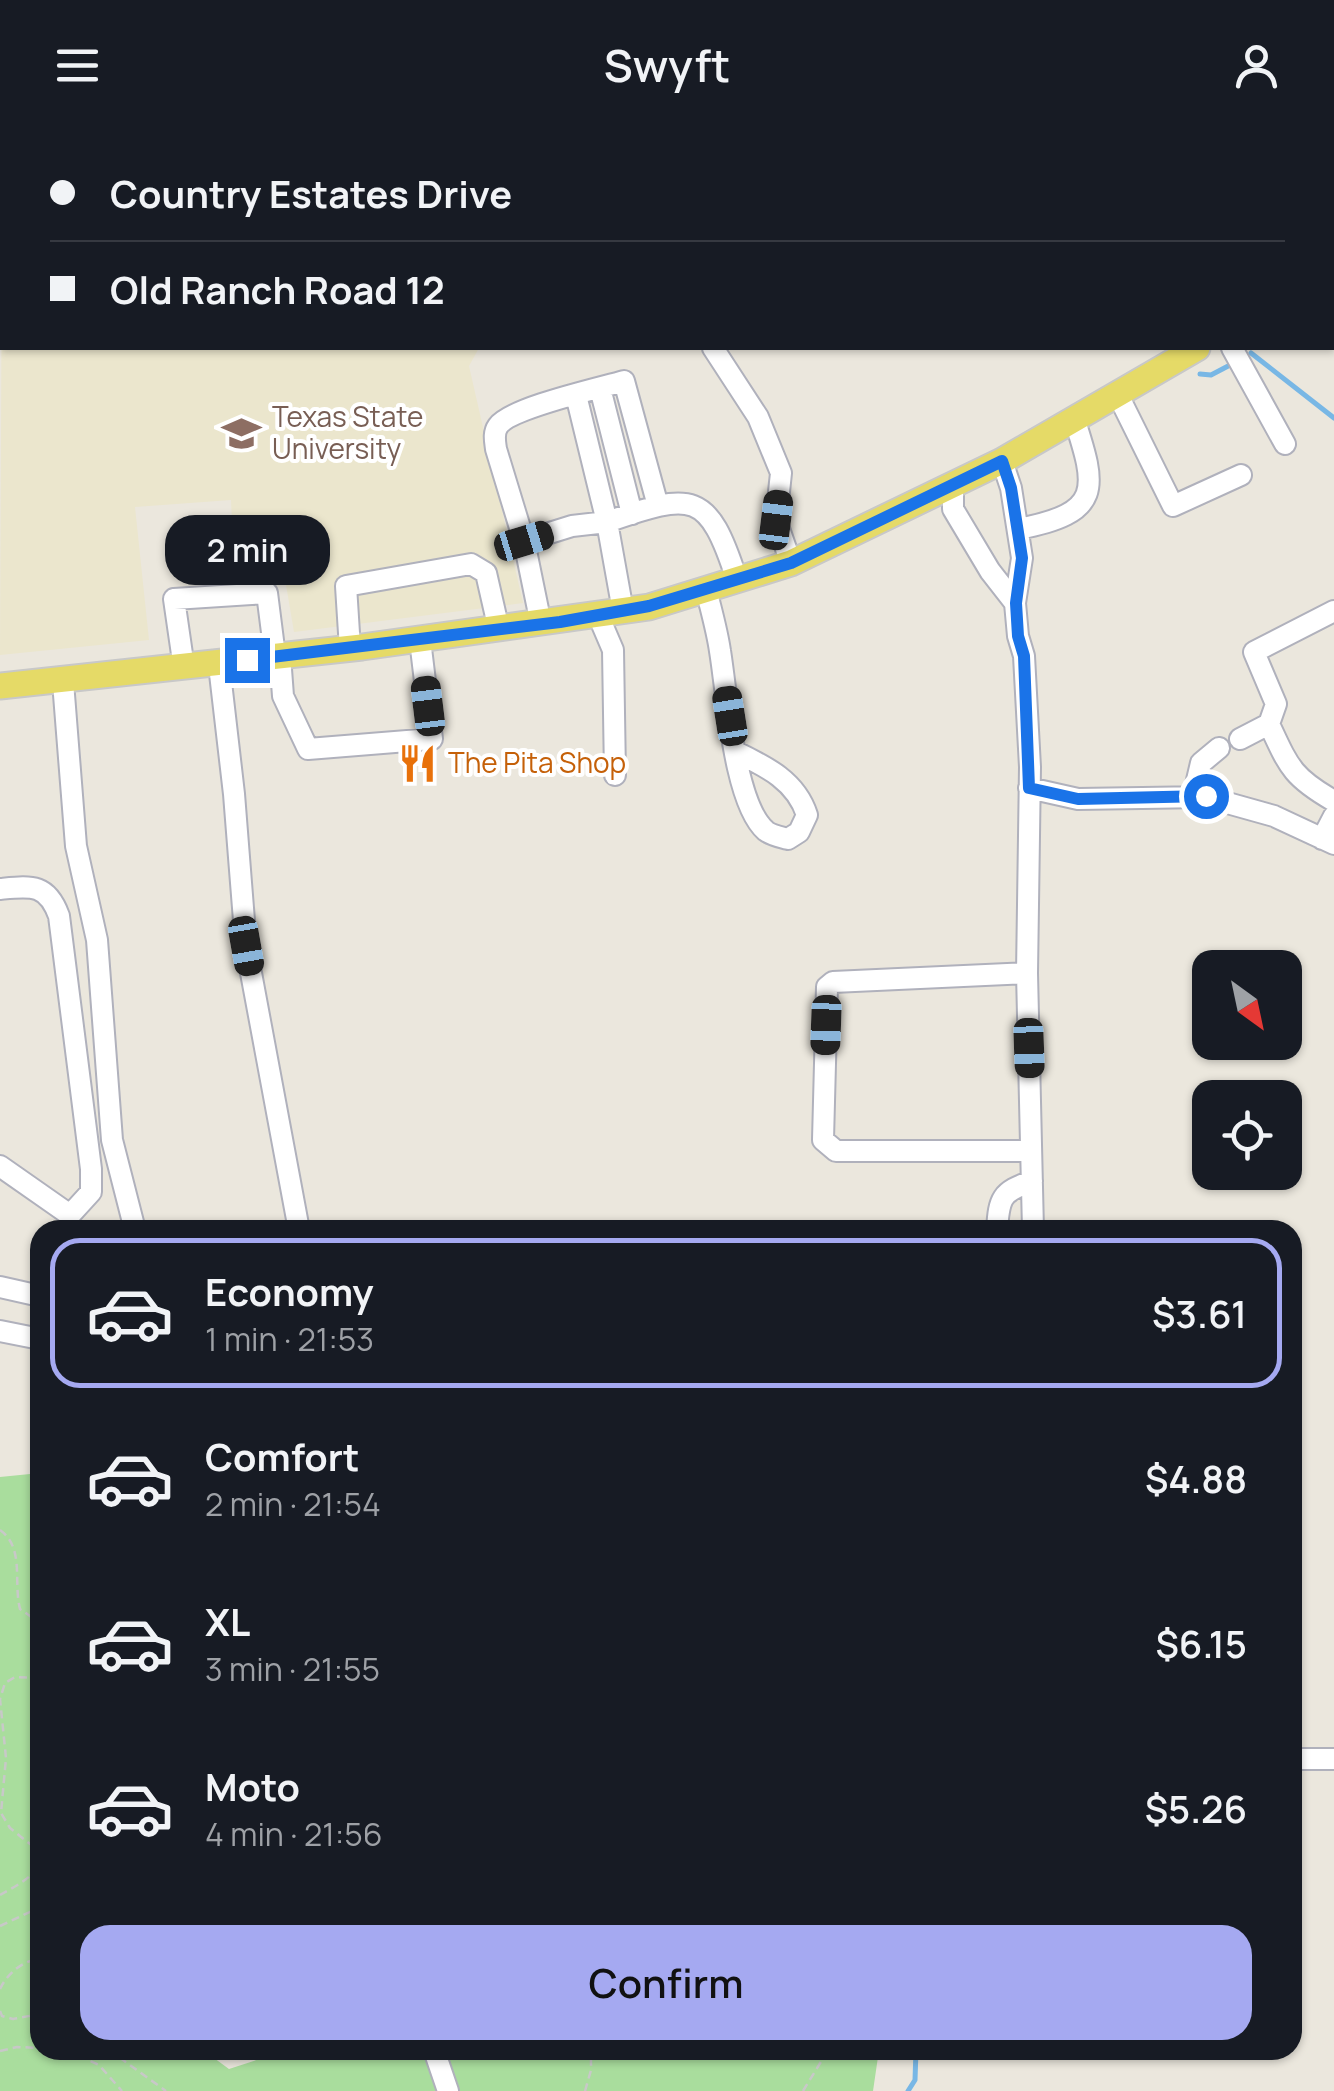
<!DOCTYPE html>
<html lang="en">
<head>
<meta charset="utf-8">
<style>
	body { margin:0; font-family:Manrope,sans-serif; background:#20242c; color:#f1f3f6; height:100vh; display:flex; flex-direction:column; font-size:38px; white-space:nowrap }
	* { box-sizing:border-box; margin:0 }
	p { font-size:32px; color:#9ea1a6 }
	.icon { flex:none; width:55px; height:55px; fill:none; stroke:currentColor; stroke-width:2; stroke-linecap:round; stroke-linejoin:round }
	.map { position:relative; flex:1; overflow:hidden }
	.side { position:absolute; left:30px; top:1090px; width:1272px; height:840px; display:flex; flex-direction:column; background:#171b24; border-radius:30px; box-shadow:0 2px 8px #0004 }
	.side>* { flex:none }
	.guide { position:absolute; left:0px; top:0px; width:1335px; height:220px; box-shadow:0 2px 8px #0004; display:grid; align-content:center; height:220px; padding:0 50px; background:#171b24 }
	.needle { width:65px; rotate:147deg }
	.controls { position:absolute; left:1192px; top:820px; display:grid; gap:20px }
	.controls a { display:grid; place-items:center; width:110px; height:110px; border-radius:20px; background:#171b24; box-shadow:0 2px 8px #0004; font-size:50px }
	.end { position:absolute; width:45px; height:45px; margin:-22px; border:12px solid #1a73e8; background:#fff; box-shadow:0 0 0 5px #fff }
	.from { border-radius:50% }
	.bubble { position:absolute; height:70px; border-radius:30px; background:#171b24; box-shadow:0 2px 8px #0004; font-size:32px; font-weight:600; line-height:70px; text-align:center }
	.car { position:absolute; width:30px; height:60px; margin:-30px -15px; border-radius:12px; box-shadow:0 0 8px 2px #0007; background:linear-gradient(#222 24%,#8ab4d8 0 40%,#222 0 76%,#8ab4d8 0 86%,#222 0) }
	.guide b { display:flex; align-items:center; gap:35px; height:95px; font-size:38px }
	.guide b+b { border-top:2px solid #363941 }
	.guide i { width:25px; height:25px; background:#f1f3f6 }
	ul { padding:18px 0 0; list-style:none }
	li { display:flex; align-items:center; gap:30px; height:150px; margin:0 20px 15px; padding:0 30px; border:5px solid transparent; border-radius:30px }
	li div { flex:1 }
	li b { display:block; font-size:38px }
	li em { font-style:normal; font-weight:600 }
	li.current { border-color:#a5a9f1 }
	li>.icon { width:90px; height:90px; stroke-width:1.5 }
	.cta { display:flex; gap:20px; margin-top:auto; padding:20px 50px }
	.cta a { flex:1; height:115px; border-radius:30px; background:#a5a9f1; color:#111; font-size:40px; font-weight:600; line-height:115px; text-align:center }
	header { display:flex; justify-content:space-between; align-items:center; height:130px; padding:0 50px; background:#171b24; font-size:45px; font-weight:600 }
	.map>svg:first-child { display:block }
	.education { fill:#ebe6cd }
	.green { fill:#a9dd9d }
	.lines { fill:none; stroke-linecap:round; stroke-linejoin:round }
	.stream { stroke:#78b7e5; stroke-width:5 }
	.minor-casing { stroke:#b0b1bc; stroke-width:24 }
	.major-casing { stroke:#c8c8c8; stroke-width:29 }
	.path { stroke:#c8c8c8; stroke-width:2.5; stroke-dasharray:8 5; stroke-linecap:butt }
	.minor { stroke:#fff; stroke-width:20 }
	.major { stroke:#e5da67; stroke-width:25 }
	.route { stroke:#1a73e8; stroke-width:12 }
	.labels { text-anchor:middle; stroke-width:8; stroke-linejoin:round; paint-order:stroke }
	.education-label { font-size:28px; fill:#785e54; stroke:#fff; text-anchor:start }
	.food-label { font-size:28px; fill:#c56008; stroke:#fff; text-anchor:start }
</style>
</head>
<body>
<header><svg class="icon" aria-label="menu" viewBox="0 0 24 24"><path d="M4 6h16M4 12h16M4 18h16"/></svg>Swyft<svg class="icon" aria-label="person" viewBox="0 0 24 24"><circle cx="12" cy="8" r="4"/><path d="M4 21q1-7 8-7t8 7"/></svg></header>
<div class="map">
<svg width="1334" height="1961" viewBox="0 0 1334 1961">
	<rect width="100%" height="100%" fill="#ebe7dd"/>
	<path class="education" d="M 99,0 L 599,0 L 98,2 Z
		M 2,89 L 2,218 L 479,218 L 469,236 L 523,473 L 294,502 L 283,437 L 234,440 L 231,370 L 135,377 L 149,510 L 0,525 Z"/>
	<path class="green" d="M 40,1343 L 40,1920 L 203,1920 L 229,1939 L 287,1920 L 879,1920 L 873,1961 L 0,1961 L 0,1347 Z"/>
	<g class="lines">
		<path class="stream" d="M 942,0 L 944,2
			M 1251,223 L 1334,288
			M 1200,244 L 1211,245 L 1232,234
			M 908,1961 L 915,1950 L 916,1920"/>
		<defs>
			<path id="minor" d="M 1225,0 L 1227,2
				M 730,2 L 731,0
				M 1332,185 L 1334,185
				M 713,218 L 758,287 L 781,343 L 776,390 L 791,433
				M 1232,218 L 1285,314
				M 600,258 L 632,384
				M 1117,263 L 1173,376 L 1241,345
				M 1002,331 L 1011,358 L 1022,428 L 1015,473 L 1018,506 L 1024,526 L 1030,637 L 1027,843 L 1033,1100
				M 953,357 L 953,379 L 990,441 L 1015,473
				M 1018,399 C 1103,383 1097,359 1074,288
				M 524,411 L 496,319 C 495,311 493,303 498,296 C 510,278 600,258 624,251 L 658,376
				M 706,459 C 711,480 717,500 720,521 C 727,563 734,674 766,701 C 771,705 781,707 788,709 L 799,702 L 807,685 C 796,651 767,637 736,622
				M 623,481 L 607,392 C 693,362 708,360 737,450
				M 598,485 L 613,520 L 615,645
				M 541,494 L 524,411 L 572,396 L 607,392 L 576,265
				M 350,519 L 346,456 L 471,434 L 486,443 L 499,500
				M 280,526 L 283,566 L 308,619 L 432,609 L 420,510
				M 219,535 L 234,664 L 246,816 L 299,1100
				M 184,538 L 174,469 L 267,463 L 275,526
				M 63,552 L 76,716 L 97,810 L 112,1010 L 135,1100
				M 1269,594 C 1289,637 1292,647 1334,671
				M 1240,609 L 1269,594 L 1276,574 L 1254,522 L 1334,481
				M 1029,658 L 1078,669 L 1206,667 L 1274,686 L 1334,714
				M 1193,667 L 1201,633 L 1219,618
				M 1322,709 L 1334,686
				M 0,759 C 31,756 47,753 59,786 L 91,1039 L 91,1062 L 70,1085 L 0,1036
				M 1027,843 L 833,852 L 827,857 L 823,1010 L 836,1021 L 1031,1021
				M 997,1100 C 999,1068 1001,1062 1032,1051
				M 0,1157 L 40,1166
				M 0,1201 L 40,1209
				M 1292,1629 L 1334,1629
				M 434,1920 L 448,1961"/>
			<path id="major" d="M 1332,147 L 1334,146
				M 0,556 L 362,517 L 649,477 L 791,433 L 1002,331 L 1197,218"/>
		</defs>
		<use href="#minor" class="minor-casing"/>
		<use href="#major" class="major-casing"/>
		<path class="path" d="M 0,1400 C 25,1418 13,1452 20,1479 L 40,1493
			M 40,1548 L 15,1547 L 5,1553 L 0,1569 L 6,1628 L 1,1683 L 10,1698 L 40,1722
			M 0,1765 C 15,1756 34,1748 40,1732
			M 0,1796 L 32,1781 L 40,1782
			M 0,1859 C 7,1844 23,1830 40,1829
			M 0,1881 L 2,1886 L 13,1889 L 40,1884
			M 67,1920 L 99,1935 L 122,1961
			M 109,1920 L 166,1961
			M 0,1921 L 17,1917 L 40,1918
			M 585,1961 L 591,1940 L 591,1920
			M 803,1961 L 822,1930 L 820,1920"/>
		<use href="#minor" class="minor"/>
		<use href="#major" class="major"/>
	</g>
	<g class="lines">
		<path class="route" d="M 247,530 L 560,492 L 649,476 L 791,433 L 1002,331 L 1011,358 L 1022,428 L 1016,473 L 1018,506 L 1024,526 L 1029,658 L 1078,669 L 1206,666"/>
	</g>
	<defs>
		<symbol id="university-bare" viewBox="-9 -9 18 18"><path d="M0-5L7-2L0 1L-7-2ZM-4 1L0 2.5L4 1V4Q0 6-4 4Z" fill="#8d6e63" stroke="#fff" stroke-width="2.5" paint-order="stroke"/></symbol>
		<symbol id="restaurant-bare" viewBox="-9 -9 18 18"><path d="M-5-6h1v4h1v-4h1v4h1v-4h1v5L-1.5 .5V6h-2V.5L-5-1ZM5-6V6H3V1.5H1.5Q1.5-4 5-6Z" fill="#e8710a" stroke="#fff" stroke-width="2.5" paint-order="stroke"/></symbol>
	</defs>
	<g fill-rule="evenodd">
		<use href="#university-bare" x="214" y="276" width="55" height="55"/>
		<use href="#restaurant-bare" x="390" y="606" width="55" height="55"/>
	</g>
	<g class="labels">
		<g class="education-label">
			<text x="272" y="297">Texas State<tspan x="272" dy="32">University</tspan></text>
		</g>
		<g class="food-label">
			<text x="448" y="643">The Pita Shop</text>
		</g>
	</g>
</svg>
<div class="controls">
<a><svg class="needle" viewBox="-14 -14 28 28"><path d="M0-13l5 13h-10z" fill="#e53935"/><path d="M0 13l5-13h-10z" fill="#9ea1a6"/></svg></a>
<a><svg class="icon" aria-label="locate" viewBox="0 0 24 24"><circle cx="12" cy="12" r="6"/><path d="M12 2v4M12 18v4M2 12h4M18 12h4"/></svg></a>
</div>
<i class="end from" style="left:1206px;top:666px"></i>
<i class="end" style="left:247px;top:530px"></i>
<div class="bubble" style="left:165px;top:385px;width:165px">2 min</div>
<i class="car" style="left:776px;top:390px;rotate:7deg"></i>
<i class="car" style="left:524px;top:411px;rotate:73deg"></i>
<i class="car" style="left:428px;top:576px;rotate:353deg"></i>
<i class="car" style="left:730px;top:586px;rotate:351deg"></i>
<i class="car" style="left:246px;top:816px;rotate:170deg"></i>
<i class="car" style="left:826px;top:895px;rotate:182deg"></i>
<i class="car" style="left:1029px;top:918px;rotate:178deg"></i>
<div class="guide">
<b><i class="from"></i>Country Estates Drive</b>
<b><i></i>Old Ranch Road 12</b>
</div>
<section class="side">
<ul>
<li class="current"><svg class="icon" aria-label="car" viewBox="0 0 24 24"><path d="M5 17H2v-5l4-1 3-4h7l3 4 3 1v5h-3M9 17h6M6 11h13"/><circle cx="7" cy="17" r="2"/><circle cx="17" cy="17" r="2"/></svg><div><b>Economy</b><p>1 min · 21:53</p></div><em>$3.61</em></li>
<li><svg class="icon" aria-label="car" viewBox="0 0 24 24"><path d="M5 17H2v-5l4-1 3-4h7l3 4 3 1v5h-3M9 17h6M6 11h13"/><circle cx="7" cy="17" r="2"/><circle cx="17" cy="17" r="2"/></svg><div><b>Comfort</b><p>2 min · 21:54</p></div><em>$4.88</em></li>
<li><svg class="icon" aria-label="car" viewBox="0 0 24 24"><path d="M5 17H2v-5l4-1 3-4h7l3 4 3 1v5h-3M9 17h6M6 11h13"/><circle cx="7" cy="17" r="2"/><circle cx="17" cy="17" r="2"/></svg><div><b>XL</b><p>3 min · 21:55</p></div><em>$6.15</em></li>
<li><svg class="icon" aria-label="car" viewBox="0 0 24 24"><path d="M5 17H2v-5l4-1 3-4h7l3 4 3 1v5h-3M9 17h6M6 11h13"/><circle cx="7" cy="17" r="2"/><circle cx="17" cy="17" r="2"/></svg><div><b>Moto</b><p>4 min · 21:56</p></div><em>$5.26</em></li>
</ul>
<div class="cta"><a>Confirm</a></div>
</section>
</div>
</body>
</html>
